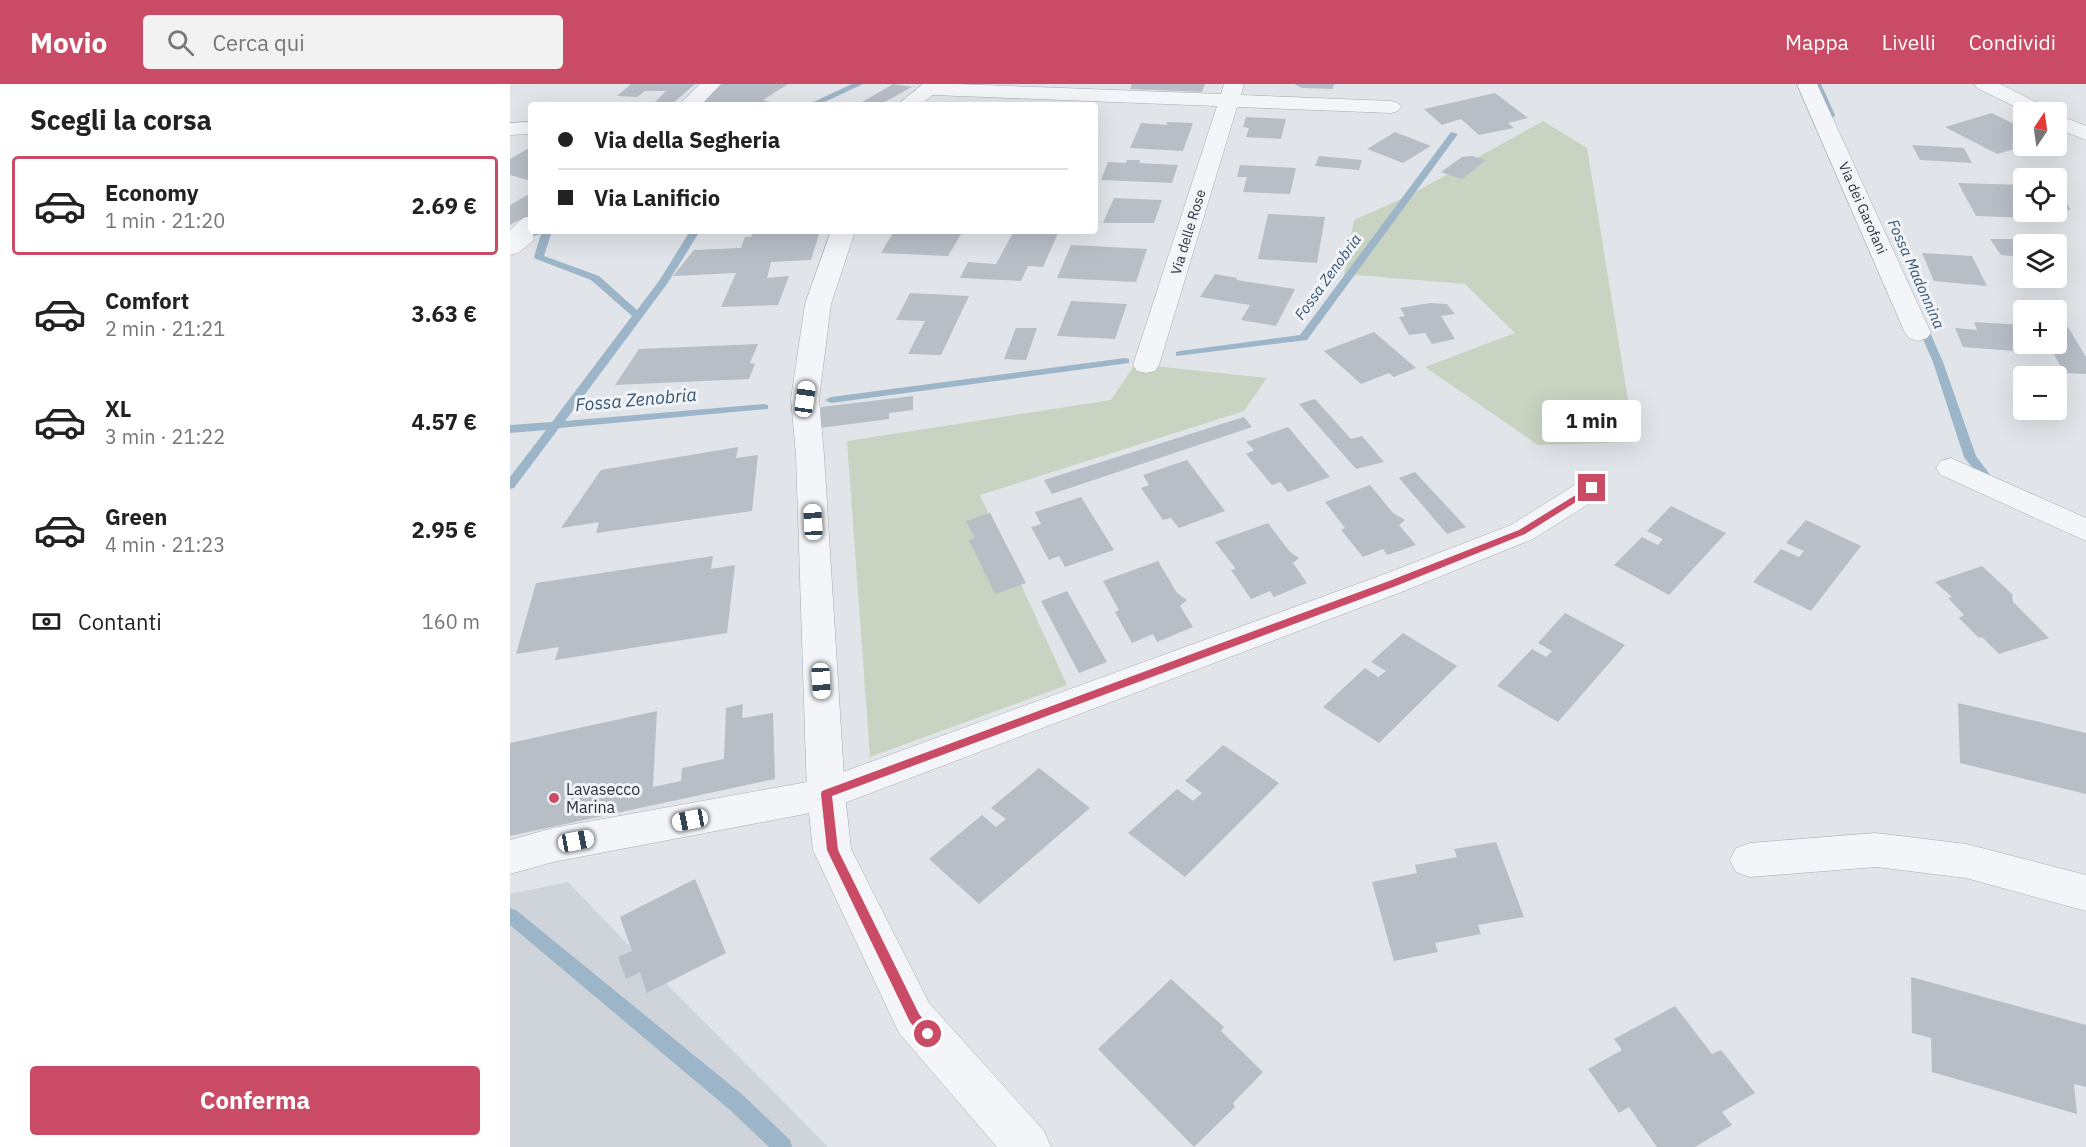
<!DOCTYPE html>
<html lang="it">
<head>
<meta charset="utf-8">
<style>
	body { margin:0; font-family:"IBM Plex Sans",sans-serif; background:#f2f2f2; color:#222; height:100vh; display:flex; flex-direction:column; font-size:22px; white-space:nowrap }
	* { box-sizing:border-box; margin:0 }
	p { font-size:20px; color:#767676 }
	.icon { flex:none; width:33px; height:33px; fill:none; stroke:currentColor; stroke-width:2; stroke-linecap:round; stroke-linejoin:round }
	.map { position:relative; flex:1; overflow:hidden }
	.details { display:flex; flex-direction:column; background:#fff; width:510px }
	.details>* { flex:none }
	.banner { position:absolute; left:18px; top:18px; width:570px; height:132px; border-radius:6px; box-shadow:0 6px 24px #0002; display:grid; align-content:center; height:132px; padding:0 30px; background:#fff }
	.needle { width:39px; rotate:13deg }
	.fabs { position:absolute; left:1503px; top:18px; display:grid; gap:12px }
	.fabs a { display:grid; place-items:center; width:54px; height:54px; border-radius:6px; background:#fff; box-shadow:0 6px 24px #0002; font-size:30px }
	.end { position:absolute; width:27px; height:27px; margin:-14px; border:8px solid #ca4b65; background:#fff; box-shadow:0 0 0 3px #fff }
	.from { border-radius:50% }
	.bubble { position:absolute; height:42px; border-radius:6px; background:#fff; box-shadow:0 6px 24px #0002; font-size:20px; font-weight:700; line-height:42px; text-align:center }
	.car { position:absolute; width:18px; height:36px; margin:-18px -9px; border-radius:8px; box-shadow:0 0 4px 2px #0007; background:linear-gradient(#fff 24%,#345 0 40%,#fff 0 76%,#345 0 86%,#fff 0) }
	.banner b { display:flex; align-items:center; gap:21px; height:57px; font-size:22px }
	.banner b+b { border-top:2px solid #e0e0e0 }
	.banner i { width:15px; height:15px; background:#222 }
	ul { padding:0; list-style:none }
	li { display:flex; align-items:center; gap:18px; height:99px; margin:0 12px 9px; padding:0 18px; border:3px solid transparent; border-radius:6px }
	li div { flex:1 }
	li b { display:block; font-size:22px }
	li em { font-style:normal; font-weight:700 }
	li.selected { border-color:#ca4b65 }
	li>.icon { width:54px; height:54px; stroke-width:1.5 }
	h2 { padding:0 30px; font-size:27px; line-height:72px }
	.pay { display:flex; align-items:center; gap:15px; height:66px; padding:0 30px; font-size:22px }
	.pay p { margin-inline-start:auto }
	.primary-button { display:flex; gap:12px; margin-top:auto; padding:12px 30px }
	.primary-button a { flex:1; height:69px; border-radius:6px; background:#ca4b65; color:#fff; font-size:24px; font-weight:700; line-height:69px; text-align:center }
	header { display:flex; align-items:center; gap:36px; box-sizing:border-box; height:84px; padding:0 30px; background:#ca4b65; color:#fff }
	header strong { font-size:28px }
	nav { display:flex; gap:33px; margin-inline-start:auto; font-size:21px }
	.search { width:420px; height:54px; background:#f2f2f2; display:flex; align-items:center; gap:15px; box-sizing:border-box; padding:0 21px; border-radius:6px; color:#767676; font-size:22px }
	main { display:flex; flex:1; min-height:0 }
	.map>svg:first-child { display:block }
	.built { fill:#cfd4db }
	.green { fill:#c8d3c2 }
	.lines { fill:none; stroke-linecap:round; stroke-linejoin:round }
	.stream { fill:#9db5c8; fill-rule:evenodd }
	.building { fill:#b8bec6 }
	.minor-casing { stroke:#a6acb3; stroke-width:1 }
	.tertiary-casing { stroke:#a6acb3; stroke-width:1 }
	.minor { fill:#f4f5f8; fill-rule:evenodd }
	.tertiary { fill:#f4f5f8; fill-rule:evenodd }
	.route { fill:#ca4b65 }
	.poi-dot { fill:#ca4b65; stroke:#f1f3f7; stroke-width:2 }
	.labels { text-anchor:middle; stroke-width:6; stroke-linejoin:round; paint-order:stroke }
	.far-street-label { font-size:14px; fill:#2a3340; stroke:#f1f3f7 }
	.far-water-label { font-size:15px; font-style:italic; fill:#355573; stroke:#f1f3f7 }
	.poi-label { font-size:16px; fill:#2a3340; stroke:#f1f3f7; text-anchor:start }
	.water-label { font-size:18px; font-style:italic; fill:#355573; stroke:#f1f3f7 }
</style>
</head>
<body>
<header>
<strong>Movio</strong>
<div class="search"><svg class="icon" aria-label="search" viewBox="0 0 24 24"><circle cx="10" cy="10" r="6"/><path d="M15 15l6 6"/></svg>Cerca qui</div>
<nav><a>Mappa</a><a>Livelli</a><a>Condividi</a></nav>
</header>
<main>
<section class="details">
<h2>Scegli la corsa</h2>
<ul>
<li class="selected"><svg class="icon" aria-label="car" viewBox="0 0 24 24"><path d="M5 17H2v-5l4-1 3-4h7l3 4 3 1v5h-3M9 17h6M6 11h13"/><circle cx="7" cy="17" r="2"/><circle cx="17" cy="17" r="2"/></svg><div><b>Economy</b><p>1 min · 21:20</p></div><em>2.69 €</em></li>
<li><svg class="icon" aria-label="car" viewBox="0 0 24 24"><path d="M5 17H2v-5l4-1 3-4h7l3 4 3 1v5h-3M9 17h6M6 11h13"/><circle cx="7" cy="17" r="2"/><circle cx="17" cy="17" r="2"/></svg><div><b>Comfort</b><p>2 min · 21:21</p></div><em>3.63 €</em></li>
<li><svg class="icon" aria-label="car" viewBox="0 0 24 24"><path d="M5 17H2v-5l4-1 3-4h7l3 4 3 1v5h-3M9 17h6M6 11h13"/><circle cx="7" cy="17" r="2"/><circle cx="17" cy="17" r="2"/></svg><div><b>XL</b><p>3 min · 21:22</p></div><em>4.57 €</em></li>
<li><svg class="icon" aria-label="car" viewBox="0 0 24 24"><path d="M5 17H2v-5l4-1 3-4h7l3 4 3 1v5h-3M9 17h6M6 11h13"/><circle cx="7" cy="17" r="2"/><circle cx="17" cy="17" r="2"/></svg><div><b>Green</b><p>4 min · 21:23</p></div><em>2.95 €</em></li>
</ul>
<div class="pay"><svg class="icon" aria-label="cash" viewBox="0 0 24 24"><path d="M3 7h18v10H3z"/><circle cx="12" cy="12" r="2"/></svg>Contanti<p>160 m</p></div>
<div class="primary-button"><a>Conferma</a></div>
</section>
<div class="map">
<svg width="1576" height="1063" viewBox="0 0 1576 1063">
	<rect width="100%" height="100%" fill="#e1e5e9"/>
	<path class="built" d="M 58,798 L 130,873 L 318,1063 L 0,1063 L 0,810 Z"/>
	<path class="green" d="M 1033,37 L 1077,64 L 1125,358 L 1028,361 L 915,283 L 1005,249 L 955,200 L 834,190 L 844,136 L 900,111 Z
		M 625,280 L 757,294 L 734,327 L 470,411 L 557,601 L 360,673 L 337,357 L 601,316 Z"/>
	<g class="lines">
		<path class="stream" d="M 342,0 L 353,0 L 308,21 L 297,21 Z
			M 1303,0 L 1311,0 L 1325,31 L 1324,33 L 1317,31 Z
			M 941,48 L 948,50 L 797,256 L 666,272 L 666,268 L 670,267 L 790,251 Z
			M 21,147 L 42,147 L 34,172 L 89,192 L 127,226 L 149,197 L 180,147 L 190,147 L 157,200 L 55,337 L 254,320 L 258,321 L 258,325 L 49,344 L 4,404 L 0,405 L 0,393 L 36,346 L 0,349 L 0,341 L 42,338 L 122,232 L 81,196 L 26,175 L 24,173 L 31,150 L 0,159 L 0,153 Z
			M 1411,236 L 1416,239 L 1433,278 L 1466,372 L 1481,392 L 1479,395 L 1471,395 L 1454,373 L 1423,278 L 1406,239 Z
			M 615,274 L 619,275 L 619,279 L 321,319 L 315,316 L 321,313 Z
			M 0,824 L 6,826 L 234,1012 L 280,1056 L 282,1063 L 259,1063 L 220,1026 L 0,841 Z"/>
	</g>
	<path class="building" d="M 121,0 L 185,0 L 161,21 L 137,21 L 146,17 L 156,7 L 135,7 L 127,13 L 107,12 Z
		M 212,0 L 278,0 L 253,16 L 260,18 L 255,21 L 202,21 L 188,17 Z
		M 383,0 L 402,3 L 369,21 L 347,21 Z
		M 622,0 L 695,0 L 692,8 L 620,5 Z
		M 784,0 L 824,0 L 823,5 L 792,4 Z
		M 985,9 L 1018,34 L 998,39 L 1004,44 L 969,51 L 951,35 L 932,41 L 914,25 Z
		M 1482,29 L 1514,45 L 1514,56 L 1501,60 L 1508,64 L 1487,70 L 1435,43 Z
		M 736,33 L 776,35 L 771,55 L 736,53 L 739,44 L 733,43 Z
		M 657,38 L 683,39 L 673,67 L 620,64 L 631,39 L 657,41 Z
		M 885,48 L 921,62 L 893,79 L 857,65 Z
		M 1402,61 L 1454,64 L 1462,79 L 1410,76 Z
		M 21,63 L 21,97 L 0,91 L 0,75 Z
		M 809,72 L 852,76 L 849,86 L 805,82 Z
		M 962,72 L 976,76 L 952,95 L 931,88 L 952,73 Z
		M 617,76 L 630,76 L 629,79 L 668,81 L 662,99 L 591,96 L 598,78 L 616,79 Z
		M 730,81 L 786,84 L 780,110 L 733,108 L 737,93 L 727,93 Z
		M 1448,99 L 1514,101 L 1514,128 L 1517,128 L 1521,134 L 1466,132 Z
		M 21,109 L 21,130 L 0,141 L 0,121 Z
		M 604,114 L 652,116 L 644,139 L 593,139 Z
		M 1546,114 L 1553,114 L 1561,126 L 1546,125 Z
		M 758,130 L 815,133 L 807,179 L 748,175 Z
		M 243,147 L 310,147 L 301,176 L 261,178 L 257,194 L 279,192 L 268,221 L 211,223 L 226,189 L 163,192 L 184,166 L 231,164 L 235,153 L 241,153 Z
		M 384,147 L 453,147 L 438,172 L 371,169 Z
		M 504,147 L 549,147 L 533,183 L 518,182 L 511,197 L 450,194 L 458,178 L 486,180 Z
		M 1480,155 L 1506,155 L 1514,168 L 1514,173 L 1491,171 Z
		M 561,161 L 581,162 L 637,165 L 626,198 L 547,194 Z
		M 1412,169 L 1462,172 L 1477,202 L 1424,197 Z
		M 705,190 L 727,194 L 726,196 L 785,205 L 766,242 L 731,236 L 740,221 L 690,213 Z
		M 400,209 L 459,212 L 431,271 L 398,270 L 415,237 L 386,236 Z
		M 561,217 L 617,220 L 605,255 L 547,252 Z
		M 920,219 L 937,220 L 945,230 L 931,232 L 945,255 L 922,260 L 915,249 L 899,251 L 889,233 L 895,232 L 890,224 Z
		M 1464,238 L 1514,241 L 1514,260 L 1546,260 L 1546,243 L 1558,243 L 1576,273 L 1576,290 L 1554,289 L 1544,270 L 1453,263 L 1445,244 L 1467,246 Z
		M 506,244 L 527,244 L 516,276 L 494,275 Z
		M 864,248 L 906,284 L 884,293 L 879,289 L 851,300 L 814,267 Z
		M 248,260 L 240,279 L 245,280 L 239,295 L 105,301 L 129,265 Z
		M 403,312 L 403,326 L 379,329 L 379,335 L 310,344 L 311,323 Z
		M 805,315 L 841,355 L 852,352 L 874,378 L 846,385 L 789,320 Z
		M 734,333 L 742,343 L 542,410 L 534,396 Z
		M 778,343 L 820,393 L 778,408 L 770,398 L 762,401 L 736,370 L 744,366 L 736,358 Z
		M 228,363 L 226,374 L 248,371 L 242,427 L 86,449 L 89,438 L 51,444 L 91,386 Z
		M 677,376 L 715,427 L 669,444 L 661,434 L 653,436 L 631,404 L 639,401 L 633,391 Z
		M 905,388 L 956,443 L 937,450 L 889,394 Z
		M 860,401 L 883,429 L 895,436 L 889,441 L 906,461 L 877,471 L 873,465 L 853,473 L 831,446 L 835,444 L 815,418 Z
		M 571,413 L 604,466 L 555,483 L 549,472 L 539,476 L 521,443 L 531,440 L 525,428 Z
		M 1161,422 L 1216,449 L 1159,511 L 1104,481 L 1132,453 L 1148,461 L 1153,455 L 1137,447 Z
		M 480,429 L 516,499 L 485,510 L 459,456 L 465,454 L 456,437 Z
		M 1296,436 L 1351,462 L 1301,527 L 1243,498 L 1271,465 L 1289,473 L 1294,467 L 1276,459 Z
		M 758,439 L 780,468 L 789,474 L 783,479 L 797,499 L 764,513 L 760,507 L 741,515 L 721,486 L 726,485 L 705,458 Z
		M 203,472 L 201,485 L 225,481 L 217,549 L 45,576 L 49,563 L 6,570 L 26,499 Z
		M 648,477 L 667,509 L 677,516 L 670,522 L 683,543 L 647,558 L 643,550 L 622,559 L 605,528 L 609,526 L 593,497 Z
		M 1472,482 L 1502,510 L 1503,518 L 1539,554 L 1489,570 L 1472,553 L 1469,554 L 1449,534 L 1454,531 L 1438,514 L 1442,513 L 1425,498 Z
		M 557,507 L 597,578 L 569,589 L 531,517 Z
		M 1055,529 L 1115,561 L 1048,638 L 987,602 L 1022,565 L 1036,573 L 1042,567 L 1028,559 Z
		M 893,549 L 947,582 L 869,659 L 813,623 L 855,584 L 868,593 L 876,587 L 861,578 Z
		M 1448,619 L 1576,649 L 1576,710 L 1450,679 Z
		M 233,620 L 232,634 L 263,629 L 265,695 L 0,752 L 0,659 L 147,627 L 143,703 L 171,697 L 172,684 L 214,675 L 216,624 Z
		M 713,661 L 769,699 L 675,793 L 618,749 L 667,705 L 683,717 L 692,709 L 675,697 Z
		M 529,684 L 580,724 L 469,820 L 419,775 L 472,731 L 486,743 L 496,735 L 481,724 Z
		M 986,758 L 1014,833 L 968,841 L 971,850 L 925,859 L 928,868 L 884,877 L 862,798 L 907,789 L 905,781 L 947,773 L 944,765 Z
		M 185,795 L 216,869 L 137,909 L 130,888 L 116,895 L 108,873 L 122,867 L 110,833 Z
		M 1401,893 L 1576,941 L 1576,1003 L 1564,1000 L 1567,1030 L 1422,988 L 1421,954 L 1402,949 Z
		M 661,895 L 714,943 L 711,947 L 753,988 L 723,1019 L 725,1023 L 684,1063 L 588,965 Z
		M 1165,922 L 1202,970 L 1211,966 L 1245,1009 L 1212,1028 L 1222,1041 L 1185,1063 L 1147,1063 L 1119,1023 L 1109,1029 L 1078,985 L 1112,966 L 1104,955 Z"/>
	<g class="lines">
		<defs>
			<path id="minor" d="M 190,0 L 211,0 L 191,21 L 169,21 Z
				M 446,0 L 711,10 L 714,0 L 734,0 L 731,11 L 881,17 L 888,19 L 891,23 L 888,27 L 881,29 L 727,23 L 649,281 L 645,287 L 636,289 L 627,287 L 623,281 L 707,22 L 422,11 L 415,9 L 412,5 L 418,0 Z
				M 1287,0 L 1307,0 L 1421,249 L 1417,254 L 1408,257 L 1399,254 L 1395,249 Z
				M 1464,0 L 1490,0 L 1538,24 L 1541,28 L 1516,28 L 1467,4 Z
				M 1546,30 L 1576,42 L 1576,56 L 1546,44 Z
				M 21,132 L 21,147 L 25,147 L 23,149 L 24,156 L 8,169 L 0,171 L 0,146 L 13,134 Z
				M 1441,374 L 1576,434 L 1576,457 L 1431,391 L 1426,384 L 1431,377 Z
				M 1082,394 L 1093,397 L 1097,404 L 1093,411 L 1023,455 L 894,507 L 329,721 L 316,726 L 43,778 L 0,790 L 0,756 L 43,744 L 314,695 L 872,491 L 1001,441 L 1071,397 Z
				M 1366,749 L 1456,760 L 1576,791 L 1576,827 L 1456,794 L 1366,783 L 1240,793 L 1226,788 L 1220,776 L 1226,764 L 1240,759 Z"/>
			<path id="tertiary" d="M 413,0 L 436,0 L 410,21 L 387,21 Z
				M 21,38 L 21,50 L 0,51 L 0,39 Z
				M 321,147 L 345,147 L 321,220 L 309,315 L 314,371 L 335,710 L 341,765 L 419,919 L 534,1047 L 541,1063 L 487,1063 L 389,949 L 303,766 L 297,710 L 286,371 L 281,315 L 295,220 Z"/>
		</defs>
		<use href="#minor" class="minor-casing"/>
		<use href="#tertiary" class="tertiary-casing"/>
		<use href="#minor" class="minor"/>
		<use href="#tertiary" class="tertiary"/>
	</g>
	<path class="route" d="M 1082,401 L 1086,404 L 1085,406 L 1015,450 L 886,502 L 322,712 L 328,766 L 409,930 L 425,950 L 423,954 L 418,956 L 414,954 L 400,938 L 317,766 L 311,710 L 312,707 L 879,497 L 1009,446 Z"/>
	<circle class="poi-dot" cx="44" cy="714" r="6"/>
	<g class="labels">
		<g class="far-street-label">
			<text transform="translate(1353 124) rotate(66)" y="5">Via dei Garofani</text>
			<text transform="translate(678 148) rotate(-73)" y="5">Via delle Rose</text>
		</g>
		<g class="far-water-label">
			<text transform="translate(1406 190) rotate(66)" y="5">Fossa Madonnina</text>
			<text transform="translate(818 193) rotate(-54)" y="5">Fossa Zenobria</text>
		</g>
		<g class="poi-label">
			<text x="56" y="711">Lavasecco<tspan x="56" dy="18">Marina</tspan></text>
		</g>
		<g class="water-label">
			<text transform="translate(126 316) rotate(-5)" y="6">Fossa Zenobria</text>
		</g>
	</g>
</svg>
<div class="fabs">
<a><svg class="needle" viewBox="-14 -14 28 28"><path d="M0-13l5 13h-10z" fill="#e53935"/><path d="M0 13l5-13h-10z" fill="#767676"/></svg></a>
<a><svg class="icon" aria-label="locate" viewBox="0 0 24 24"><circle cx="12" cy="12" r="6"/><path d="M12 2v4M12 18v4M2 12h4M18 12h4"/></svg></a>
<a><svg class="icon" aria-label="layers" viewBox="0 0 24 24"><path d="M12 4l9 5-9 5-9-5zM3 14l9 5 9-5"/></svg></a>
<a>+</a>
<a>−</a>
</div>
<i class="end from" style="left:418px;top:950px"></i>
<i class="end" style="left:1082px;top:404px"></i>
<div class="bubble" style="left:1032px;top:316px;width:99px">1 min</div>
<i class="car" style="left:295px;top:315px;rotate:8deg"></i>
<i class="car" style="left:303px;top:438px;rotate:357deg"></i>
<i class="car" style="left:311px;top:597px;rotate:177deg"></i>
<i class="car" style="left:180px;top:736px;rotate:259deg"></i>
<i class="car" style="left:66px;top:757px;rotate:79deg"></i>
<div class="banner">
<b><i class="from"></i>Via della Segheria</b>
<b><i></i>Via Lanificio</b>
</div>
</div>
</main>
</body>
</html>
